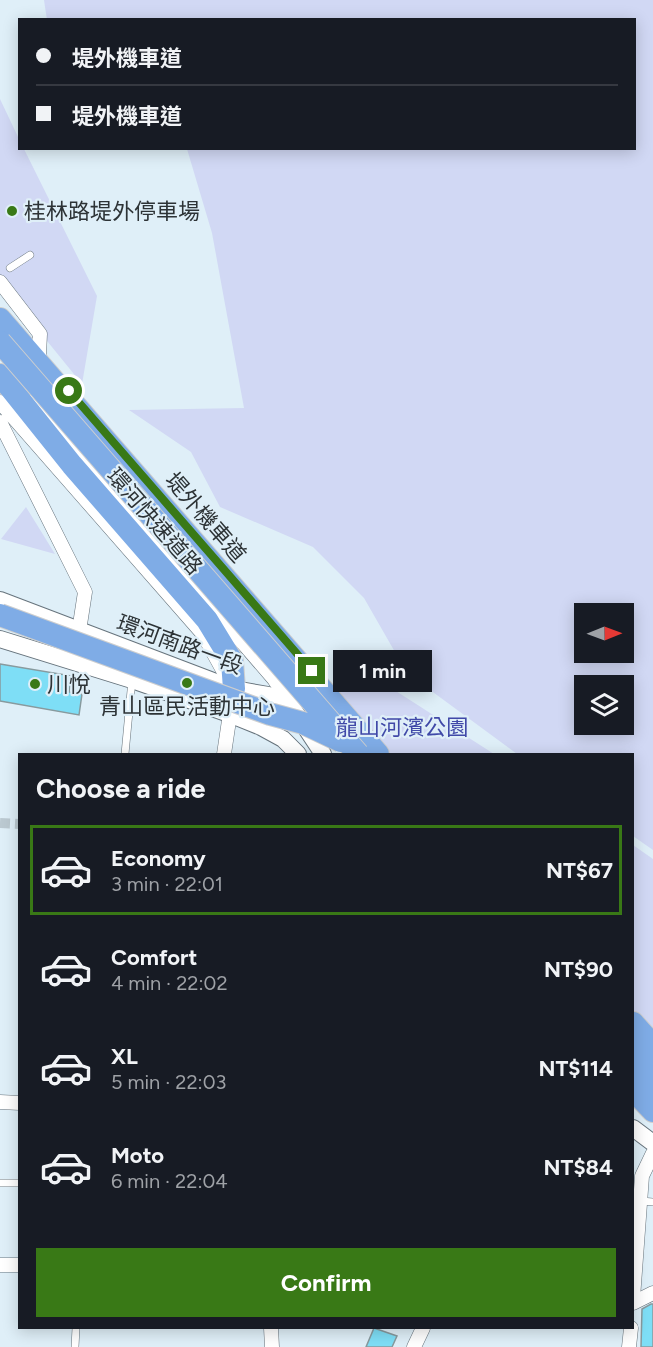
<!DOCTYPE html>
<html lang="en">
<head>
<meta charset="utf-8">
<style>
	body { margin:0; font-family:Figtree,"Noto Sans TC",sans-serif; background:#20242c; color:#f1f3f6; height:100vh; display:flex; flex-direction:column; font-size:22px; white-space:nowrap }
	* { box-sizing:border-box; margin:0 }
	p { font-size:20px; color:#9ea1a6 }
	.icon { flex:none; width:33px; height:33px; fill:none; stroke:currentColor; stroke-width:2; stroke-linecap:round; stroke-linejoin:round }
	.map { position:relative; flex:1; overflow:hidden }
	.sheet { position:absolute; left:18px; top:753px; width:616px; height:576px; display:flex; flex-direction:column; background:#171b24; border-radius:0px; box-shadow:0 3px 15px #0003 }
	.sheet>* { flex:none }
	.banner { position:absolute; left:18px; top:18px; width:618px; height:132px; border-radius:0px; box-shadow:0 3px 15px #0003; display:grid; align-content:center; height:132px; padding:0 18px; background:#171b24 }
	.needle { width:39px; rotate:89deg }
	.controls { position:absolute; left:574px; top:603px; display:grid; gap:12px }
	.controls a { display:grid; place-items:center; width:60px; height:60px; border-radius:0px; background:#171b24; box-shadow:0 3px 15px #0003; font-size:30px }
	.end { position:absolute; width:27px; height:27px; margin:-14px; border:8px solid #397916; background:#fff; box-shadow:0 0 0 3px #fff }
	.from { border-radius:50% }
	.bubble { position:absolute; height:42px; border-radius:0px; background:#171b24; box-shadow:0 3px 15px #0003; font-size:20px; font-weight:700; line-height:42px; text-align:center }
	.banner b { display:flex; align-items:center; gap:21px; height:57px; font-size:22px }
	.banner b+b { border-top:2px solid #363941 }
	.banner i { width:15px; height:15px; background:#f1f3f6 }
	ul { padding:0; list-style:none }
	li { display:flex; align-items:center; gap:18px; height:90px; margin:0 12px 9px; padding:0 6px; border:3px solid transparent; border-radius:0px }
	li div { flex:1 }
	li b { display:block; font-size:22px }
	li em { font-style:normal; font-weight:700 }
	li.current { border-color:#397916 }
	li>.icon { width:54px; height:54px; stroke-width:1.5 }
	h2 { padding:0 18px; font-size:27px; line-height:72px }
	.button { display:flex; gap:12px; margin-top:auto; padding:12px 18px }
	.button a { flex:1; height:69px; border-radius:0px; background:#397916; color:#fff; font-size:24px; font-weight:700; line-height:69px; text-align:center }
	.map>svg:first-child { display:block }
	.green { fill:#d1d8f4; fill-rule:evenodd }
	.building { fill:#7edef6; stroke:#889a9e; stroke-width:1.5 }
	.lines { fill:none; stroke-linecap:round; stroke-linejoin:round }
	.pedestrian-tunnel { stroke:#bbc9d1; stroke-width:10; stroke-dasharray:10 5; stroke-linecap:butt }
	.service-casing { stroke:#67747d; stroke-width:8 }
	.minor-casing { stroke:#67747d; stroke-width:15 }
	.tertiary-casing { stroke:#67747d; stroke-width:18 }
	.trunk-casing { stroke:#cdcecf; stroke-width:24 }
	.service { stroke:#fff; stroke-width:7 }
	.minor { stroke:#fff; stroke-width:14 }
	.tertiary { stroke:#fff; stroke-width:16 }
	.trunk { stroke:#7face6; stroke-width:22 }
	.trunk-bridge-casing { stroke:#cdcecf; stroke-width:24; stroke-linecap:butt }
	.trunk-bridge { stroke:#7face6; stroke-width:22 }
	.route { stroke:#397916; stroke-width:8 }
	.poi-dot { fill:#397916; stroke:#dfeff8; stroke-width:2 }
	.labels { text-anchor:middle; stroke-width:4.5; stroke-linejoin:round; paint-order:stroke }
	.poi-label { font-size:22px; fill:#2d3336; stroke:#dfeff8; text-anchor:start }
	.street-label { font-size:22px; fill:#2d3336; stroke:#dfeff8 }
	.park-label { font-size:22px; fill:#4049a8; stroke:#dfeff8 }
</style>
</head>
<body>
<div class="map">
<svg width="653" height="1347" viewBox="0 0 653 1347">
	<rect width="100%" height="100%" fill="#dfeff8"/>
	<path class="green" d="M 44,0 L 653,0 L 653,850 L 633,836 L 633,754 L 517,754 L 407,673 L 364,598 L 313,547 L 220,507 L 191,452 L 129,410 L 244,408 L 212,233 L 187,149 L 634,148 L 634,20 L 47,20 ZM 585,614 L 624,614 L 624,652 L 585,652 ZM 585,686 L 624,686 L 624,724 L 585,724 Z
		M 0,99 L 19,139 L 20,148 L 24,149 L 97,296 L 82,384 L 0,283 Z
		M 26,507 L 55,554 L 1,539 Z
		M 360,668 L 494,754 L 389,754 L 333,695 Z
		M 633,845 L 653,859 L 653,1032 L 633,1011 Z"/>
	<path class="building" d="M 0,664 L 72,676 L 69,692 L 82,694 L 79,715 L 0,701 Z
		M 651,1304 L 653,1304 L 653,1347 L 641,1347 L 642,1309 Z
		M 374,1328 L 397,1336 L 392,1347 L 366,1347 Z"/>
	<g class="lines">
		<path class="pedestrian-tunnel" d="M 0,823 L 20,824"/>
		<defs>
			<path id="service" d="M 10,268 L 30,255
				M 125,754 L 132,680
				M 0,1183 L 20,1183
				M 641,1201 L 653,1202
				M 75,1347 L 76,1328"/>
			<path id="minor" d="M 0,282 L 40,334 L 39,355
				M 34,401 L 274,679 L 292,707
				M 0,402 L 203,634 L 230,683
				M 0,422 L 85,592 L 79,631
				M 224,754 L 231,707
				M 0,1102 L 20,1103
				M 0,1265 L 20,1265
				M 633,1298 L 642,1176 L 653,1153
				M 633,1303 L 653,1293
				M 271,1328 L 272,1347
				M 414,1347 L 423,1328
				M 629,1347 L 631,1328"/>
			<path id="tertiary" d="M 0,600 L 234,689 L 268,695 L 292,707 L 323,754
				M 0,639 L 132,680 L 229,714 L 261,727 L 283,739 L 298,754
				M 633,1128 L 653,1143"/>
			<path id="trunk" d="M 0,319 L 378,754
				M 0,375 L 72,465 L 207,620 L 232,661 L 234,689
				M 633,1023 L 653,1045
				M 633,1048 L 653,1068
				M 633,1071 L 653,1090
				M 633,1090 L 653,1111"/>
		</defs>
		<use href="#service" class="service-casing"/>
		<use href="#minor" class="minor-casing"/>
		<use href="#tertiary" class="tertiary-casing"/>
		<use href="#trunk" class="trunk-casing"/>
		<use href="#service" class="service"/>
		<use href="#minor" class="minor"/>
		<use href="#tertiary" class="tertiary"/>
		<use href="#trunk" class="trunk"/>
		<defs>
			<path id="trunk-bridge" d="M 0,342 L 358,754
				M 0,615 L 270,714 L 303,723 L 341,741"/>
		</defs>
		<use href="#trunk-bridge" class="trunk-bridge-casing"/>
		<use href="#trunk-bridge" class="trunk-bridge"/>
	</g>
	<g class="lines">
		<path class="route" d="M 69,391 L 312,671"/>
	</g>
	<g class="poi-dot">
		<circle cx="12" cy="211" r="6"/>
		<circle cx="187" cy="683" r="6"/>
		<circle cx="35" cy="684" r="6"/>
	</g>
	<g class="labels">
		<g class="poi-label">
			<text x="24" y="219">桂林路堤外停車場</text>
			<text x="47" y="692">川悅</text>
			<text x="187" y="714" text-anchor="middle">青山區民活動中心</text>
		</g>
		<g class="street-label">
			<text transform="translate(206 517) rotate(49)" y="8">堤外機車道</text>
			<text transform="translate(155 521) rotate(49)" y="8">環河快速道路</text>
			<text transform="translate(180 644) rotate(20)" y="8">環河南路一段</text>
		</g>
		<g class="park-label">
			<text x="402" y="735">龍山河濱公園</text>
		</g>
	</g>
</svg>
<div class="controls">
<a><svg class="needle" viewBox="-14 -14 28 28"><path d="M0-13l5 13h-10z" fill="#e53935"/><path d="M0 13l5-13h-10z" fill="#9ea1a6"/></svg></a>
<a><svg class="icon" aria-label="layers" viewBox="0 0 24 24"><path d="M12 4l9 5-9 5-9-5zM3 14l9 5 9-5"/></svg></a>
</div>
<i class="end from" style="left:69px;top:391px"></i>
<i class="end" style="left:312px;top:671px"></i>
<div class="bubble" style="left:333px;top:650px;width:99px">1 min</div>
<div class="banner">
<b><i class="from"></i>堤外機車道</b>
<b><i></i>堤外機車道</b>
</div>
<section class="sheet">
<h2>Choose a ride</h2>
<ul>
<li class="current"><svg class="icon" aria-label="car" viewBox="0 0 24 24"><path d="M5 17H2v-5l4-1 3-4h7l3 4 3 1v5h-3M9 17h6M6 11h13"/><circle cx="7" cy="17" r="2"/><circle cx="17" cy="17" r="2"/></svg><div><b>Economy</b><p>3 min · 22:01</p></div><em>NT$67</em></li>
<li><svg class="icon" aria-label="car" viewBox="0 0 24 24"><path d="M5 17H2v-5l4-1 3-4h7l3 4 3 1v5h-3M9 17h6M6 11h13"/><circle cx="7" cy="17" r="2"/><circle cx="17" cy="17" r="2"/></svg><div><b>Comfort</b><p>4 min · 22:02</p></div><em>NT$90</em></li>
<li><svg class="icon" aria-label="car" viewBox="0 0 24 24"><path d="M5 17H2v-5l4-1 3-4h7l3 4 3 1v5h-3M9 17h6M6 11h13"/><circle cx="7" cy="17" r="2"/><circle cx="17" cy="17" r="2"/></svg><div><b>XL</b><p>5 min · 22:03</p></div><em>NT$114</em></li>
<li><svg class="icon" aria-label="car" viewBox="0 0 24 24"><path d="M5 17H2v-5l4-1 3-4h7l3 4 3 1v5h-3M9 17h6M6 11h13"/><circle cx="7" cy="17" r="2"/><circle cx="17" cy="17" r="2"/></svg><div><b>Moto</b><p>6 min · 22:04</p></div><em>NT$84</em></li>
</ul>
<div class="button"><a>Confirm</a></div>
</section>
</div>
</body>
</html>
